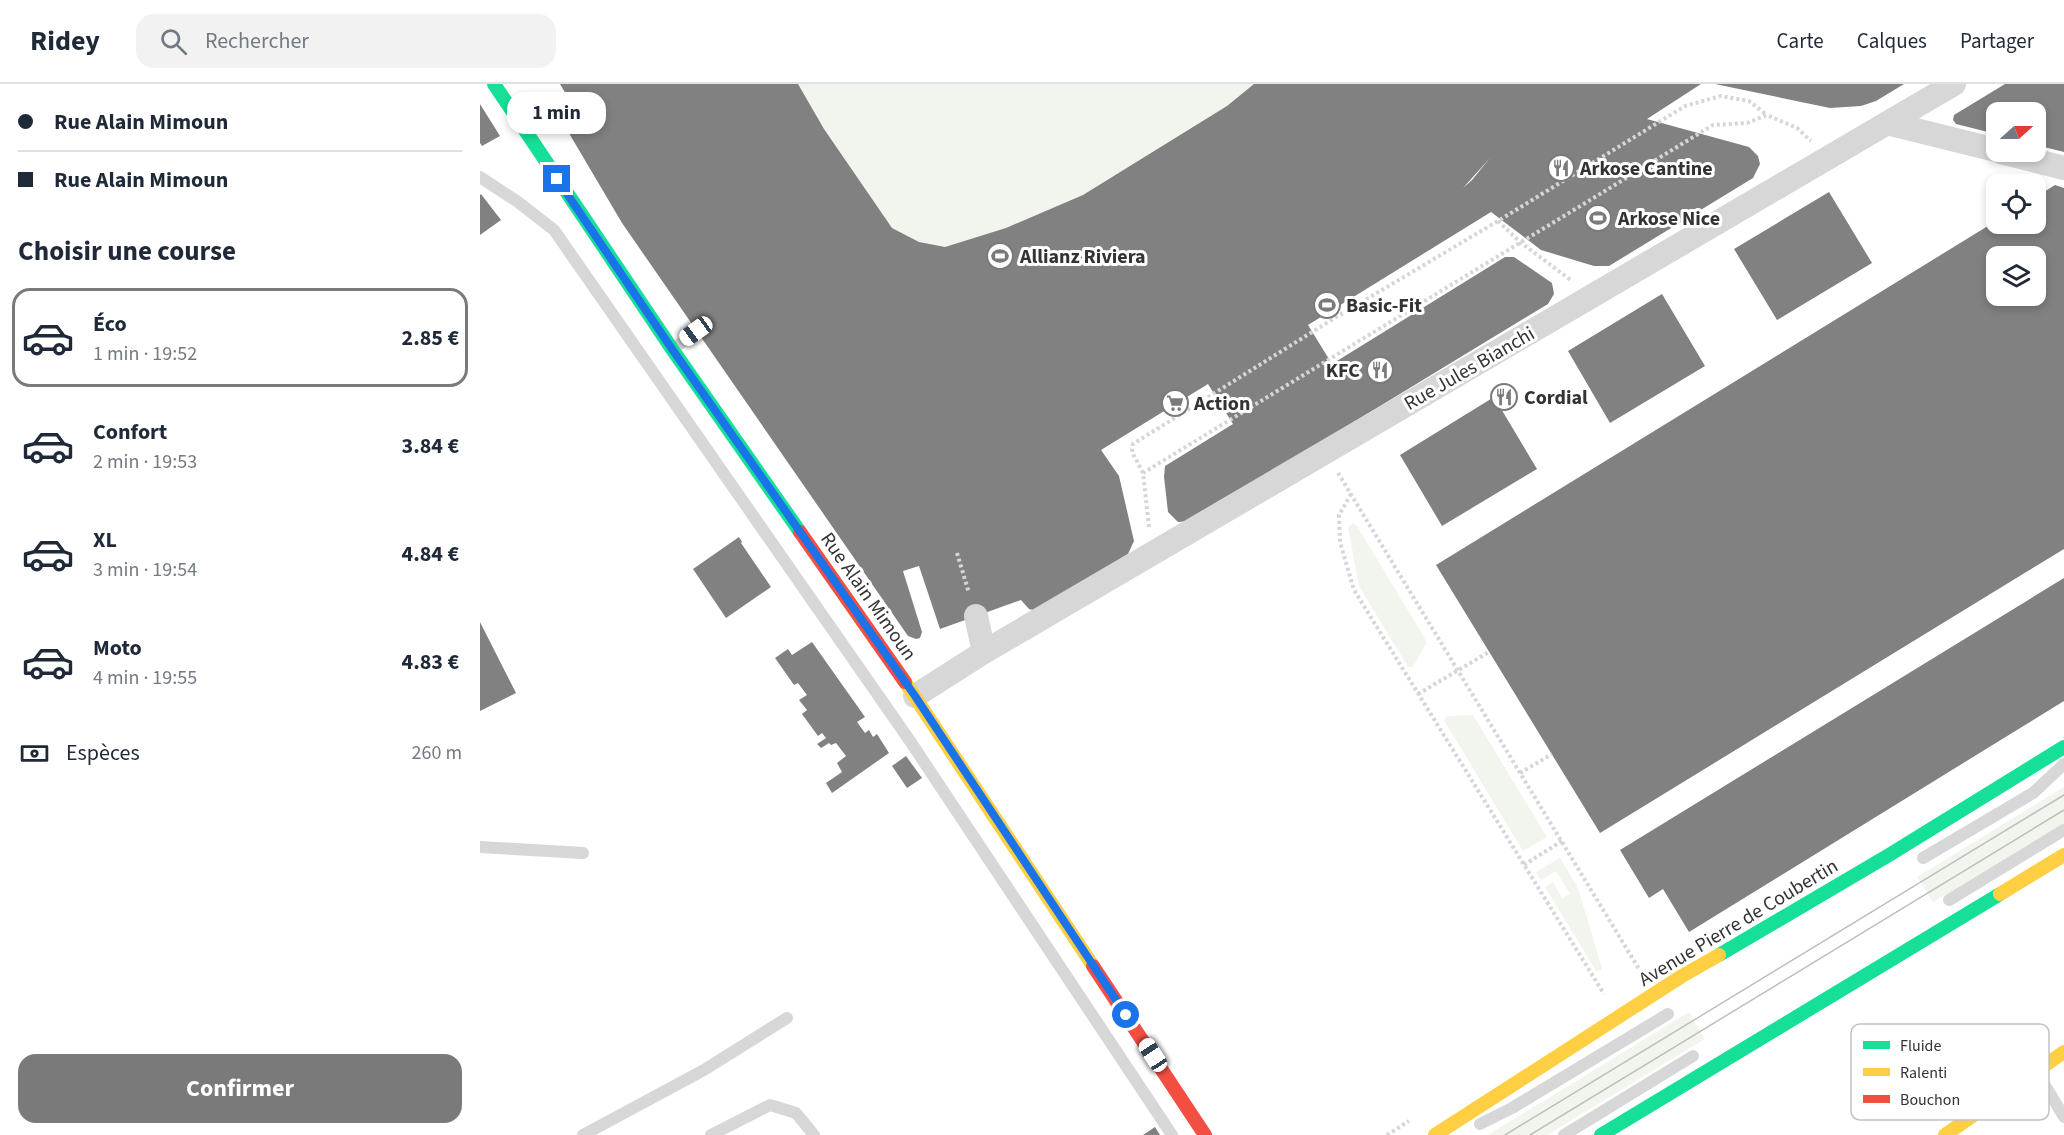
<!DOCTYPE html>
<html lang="fr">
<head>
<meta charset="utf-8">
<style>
	body { margin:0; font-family:"Source Sans 3",sans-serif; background:#f2f2f3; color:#1f2937; height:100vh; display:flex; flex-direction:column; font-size:22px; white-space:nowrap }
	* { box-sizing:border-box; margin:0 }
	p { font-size:20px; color:#747a83 }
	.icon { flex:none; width:33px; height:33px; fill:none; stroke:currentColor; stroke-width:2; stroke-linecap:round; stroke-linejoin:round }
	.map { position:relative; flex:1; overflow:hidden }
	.side { display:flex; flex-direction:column; background:#fff; width:480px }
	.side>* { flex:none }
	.top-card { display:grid; align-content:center; height:132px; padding:0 18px; background:#fff }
	.needle { width:39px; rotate:69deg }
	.fabs { position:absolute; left:1506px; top:18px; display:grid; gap:12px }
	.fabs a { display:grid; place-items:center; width:60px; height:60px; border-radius:12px; background:#fff; box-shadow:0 3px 9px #0003; font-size:30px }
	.end { position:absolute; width:27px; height:27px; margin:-14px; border:8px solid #1a73e8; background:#fff; box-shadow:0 0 0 3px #fff }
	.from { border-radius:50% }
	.bubble { position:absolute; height:42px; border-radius:18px; background:#fff; box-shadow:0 3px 9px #0003; font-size:20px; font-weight:700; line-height:42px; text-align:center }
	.car { position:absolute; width:18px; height:36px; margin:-18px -9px; border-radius:8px; box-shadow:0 0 4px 2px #0007; background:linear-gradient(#fff 24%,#345 0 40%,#fff 0 76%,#345 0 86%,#fff 0) }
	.top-card b { display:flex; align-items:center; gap:21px; height:57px; font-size:22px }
	.top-card b+b { border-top:2px solid #e0e1e3 }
	.top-card i { width:15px; height:15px; background:#1f2937 }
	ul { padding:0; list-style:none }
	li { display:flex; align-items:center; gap:18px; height:99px; margin:0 12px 9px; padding:0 6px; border:3px solid transparent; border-radius:18px }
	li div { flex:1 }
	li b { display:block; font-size:22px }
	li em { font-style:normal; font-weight:700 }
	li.on { border-color:#7a7a7a }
	li>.icon { width:54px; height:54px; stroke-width:1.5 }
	h2 { padding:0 18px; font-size:27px; line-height:72px }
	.pay { display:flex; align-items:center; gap:15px; height:66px; padding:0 18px; font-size:22px }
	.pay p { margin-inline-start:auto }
	.button { display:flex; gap:12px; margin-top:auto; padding:12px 18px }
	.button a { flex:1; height:69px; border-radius:18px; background:#7a7a7a; color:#fff; font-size:24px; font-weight:700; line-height:69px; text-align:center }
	header { display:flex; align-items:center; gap:36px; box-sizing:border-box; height:84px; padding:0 30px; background:#fff; border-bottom:2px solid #e0e1e3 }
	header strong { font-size:28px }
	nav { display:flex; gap:33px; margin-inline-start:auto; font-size:21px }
	.search { width:420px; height:54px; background:#f2f2f3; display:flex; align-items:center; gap:15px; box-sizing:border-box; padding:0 21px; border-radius:18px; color:#747a83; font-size:22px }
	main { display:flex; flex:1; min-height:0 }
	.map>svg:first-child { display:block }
	.green { fill:#f1f5ed }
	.building { fill:#818181; fill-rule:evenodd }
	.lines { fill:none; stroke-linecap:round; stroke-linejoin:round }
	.path { stroke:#d6d6d6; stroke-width:4; stroke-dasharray:3 3; stroke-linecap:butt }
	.lane { stroke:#d7d7d7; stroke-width:12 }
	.street { stroke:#d7d7d7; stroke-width:24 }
	.fast { stroke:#16e098; stroke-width:14 }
	.slow { stroke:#ffcf43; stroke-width:14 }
	.jam { stroke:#f24e42; stroke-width:14 }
	.tram { stroke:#bebebe; stroke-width:1.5 }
	.route { stroke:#1a73e8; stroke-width:8 }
	.labels { text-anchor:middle; stroke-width:6; stroke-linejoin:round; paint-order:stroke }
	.poi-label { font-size:20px; font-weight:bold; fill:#333; stroke:#fff; text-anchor:start }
	.street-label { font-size:20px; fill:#333; stroke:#fff }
	.key { fill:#fff; stroke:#c2c2c2; stroke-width:1.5 }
	.key-label { font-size:16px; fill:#333 }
</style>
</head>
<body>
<header>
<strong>Ridey</strong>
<div class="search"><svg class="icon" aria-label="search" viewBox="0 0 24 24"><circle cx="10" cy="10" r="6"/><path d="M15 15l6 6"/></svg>Rechercher</div>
<nav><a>Carte</a><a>Calques</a><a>Partager</a></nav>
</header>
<main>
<section class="side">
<div class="top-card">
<b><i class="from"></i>Rue Alain Mimoun</b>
<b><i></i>Rue Alain Mimoun</b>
</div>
<h2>Choisir une course</h2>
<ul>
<li class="on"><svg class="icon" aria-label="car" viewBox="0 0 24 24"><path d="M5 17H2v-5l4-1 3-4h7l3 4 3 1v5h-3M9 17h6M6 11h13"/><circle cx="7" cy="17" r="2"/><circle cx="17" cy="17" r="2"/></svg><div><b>Éco</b><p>1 min · 19:52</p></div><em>2.85 €</em></li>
<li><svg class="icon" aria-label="car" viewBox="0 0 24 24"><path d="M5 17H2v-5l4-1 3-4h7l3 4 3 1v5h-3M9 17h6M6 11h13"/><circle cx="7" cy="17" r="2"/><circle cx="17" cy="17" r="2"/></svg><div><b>Confort</b><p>2 min · 19:53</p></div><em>3.84 €</em></li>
<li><svg class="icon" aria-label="car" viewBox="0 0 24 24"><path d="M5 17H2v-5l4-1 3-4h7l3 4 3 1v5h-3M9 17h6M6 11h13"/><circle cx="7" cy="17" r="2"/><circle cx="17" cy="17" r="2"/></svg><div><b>XL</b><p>3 min · 19:54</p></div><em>4.84 €</em></li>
<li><svg class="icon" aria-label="car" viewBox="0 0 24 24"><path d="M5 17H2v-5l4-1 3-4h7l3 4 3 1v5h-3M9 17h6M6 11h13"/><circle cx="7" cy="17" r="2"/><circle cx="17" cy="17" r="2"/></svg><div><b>Moto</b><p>4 min · 19:55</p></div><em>4.83 €</em></li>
</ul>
<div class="pay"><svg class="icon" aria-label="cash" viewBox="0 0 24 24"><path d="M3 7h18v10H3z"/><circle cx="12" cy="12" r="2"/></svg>Espèces<p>260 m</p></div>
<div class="button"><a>Confirmer</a></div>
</section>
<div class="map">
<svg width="1584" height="1051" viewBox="0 0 1584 1051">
	<rect width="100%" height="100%" fill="#fff"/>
	<path class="green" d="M 148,0 L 974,0 L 617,271 Z
		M 873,439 L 877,442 L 947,558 L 933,583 L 928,583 L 879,502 L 868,443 Z
		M 993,631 L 1067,753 L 1043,767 L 964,636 L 966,632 Z
		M 1584,703 L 1584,739 L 1453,818 L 1437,793 Z
		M 1080,774 L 1098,804 L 1122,884 L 1120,887 L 1116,887 L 1065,803 L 1073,798 L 1082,814 L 1090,810 L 1076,787 L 1061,796 L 1056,788 Z
		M 1209,928 L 1225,955 L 1067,1051 L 1008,1051 Z"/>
	<path class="building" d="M 80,0 L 318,0 L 344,45 L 412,144 L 439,158 L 465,163 L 526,144 L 603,111 L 747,22 L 774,0 L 1221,0 L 1167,35 L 1269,63 L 1278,72 L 1280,80 L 1273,94 L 1129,182 L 1114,182 L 1061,166 L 1011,128 L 828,241 L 852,280 L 1025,173 L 1034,173 L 1072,199 L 1074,210 L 1068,220 L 711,437 L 698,438 L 688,428 L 684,393 L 685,382 L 753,340 L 728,300 L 621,366 L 639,392 L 654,457 L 648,470 L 560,528 L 549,525 L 541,516 L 460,545 L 439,482 L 423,487 L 442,548 L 440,554 L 436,555 L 428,552 L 142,139 L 80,34 L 96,27 ZM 1010,74 L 992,96 L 983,104 Z
		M 1235,0 L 1424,0 L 1396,17 L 1381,22 L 1350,24 Z
		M 1525,0 L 1584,0 L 1584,68 L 1556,61 L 1556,28 L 1516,28 L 1516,50 L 1476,40 L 1473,36 L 1474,31 Z
		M 0,20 L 20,52 L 2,62 L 0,59 Z
		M 1575,101 L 1584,104 L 1584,465 L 1120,749 L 956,481 L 1516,137 L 1516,140 L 1556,140 L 1556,113 ZM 1516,172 L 1556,172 L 1556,212 L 1516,212 Z
		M 1349,108 L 1392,179 L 1297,236 L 1254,165 Z
		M 1,110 L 21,136 L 0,151 L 0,111 Z
		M 1182,210 L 1225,282 L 1130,339 L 1088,267 Z
		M 1014,313 L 1057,385 L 962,442 L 920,371 Z
		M 259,453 L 262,458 L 261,459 L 291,503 L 246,534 L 213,485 Z
		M 1584,494 L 1584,617 L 1209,848 L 1183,805 L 1169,814 L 1140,766 Z
		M 0,538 L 36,609 L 0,627 Z
		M 332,558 L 385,633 L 377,638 L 385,649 L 389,646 L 393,653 L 397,650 L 409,669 L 352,709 L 346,699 L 362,688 L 357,679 L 366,672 L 356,659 L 351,661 L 349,659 L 341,664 L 337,660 L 346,654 L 342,649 L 338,652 L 322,630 L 327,626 L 319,616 L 327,611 L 318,599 L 314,601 L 295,574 L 308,565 L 312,571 Z
		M 426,672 L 442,694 L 427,704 L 412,682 Z
		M 675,1043 L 680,1051 L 663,1051 Z"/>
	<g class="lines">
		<path class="path" d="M 1018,137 L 1040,158 L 1092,197
			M 663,389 L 652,368 L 653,360 L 853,235 L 1018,137 L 1205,22 L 1241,12 L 1269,17 L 1287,31
			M 858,389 L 1159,885
			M 871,410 L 859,431 L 860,458 L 874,506 L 1124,910
			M 669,443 L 663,389 L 1233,41 L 1267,39 L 1287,31 L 1317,44 L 1331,57
			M 477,469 L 489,509
			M 938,610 L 1009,568
			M 1040,689 L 1072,670
			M 1044,781 L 1082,757
			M 907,1051 L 929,1037"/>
		<path class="lane" d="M 0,93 L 38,118 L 74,146 L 430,657 L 692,1051
			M 193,265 L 216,247
			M 0,763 L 103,769
			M 1443,774 L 1553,709 L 1584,680
			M 1469,816 L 1584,746
			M 1557,988 L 1584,1033
			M 1000,1040 L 1032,1024 L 1188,930
			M 103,1051 L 224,986 L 307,934
			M 231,1051 L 290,1021 L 316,1029 L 334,1051
			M 1084,1051 L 1213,972"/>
		<path class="street" d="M 1407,39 L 1516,66
			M 1521,68 L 1584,84
			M 496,532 L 504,568
			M 435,612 L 504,568 L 1474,0"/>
		<path class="fast" d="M 14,0 L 192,265 L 320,448
			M 1239,871 L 1409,771 L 1584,663
			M 1121,1051 L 1520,810"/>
		<path class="slow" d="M 425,598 L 613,882
			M 1520,810 L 1584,771
			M 955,1051 L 1202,892 L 1239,871
			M 1465,1051 L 1584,968"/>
		<path class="jam" d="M 320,448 L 425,598
			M 613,882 L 725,1051"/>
		<path class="tram" d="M 1025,1051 L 1584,711
			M 1050,1051 L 1584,726"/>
	</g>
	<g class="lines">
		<path class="route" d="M 77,95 L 192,265 L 435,612 L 646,931"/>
	</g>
	<defs>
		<symbol id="restaurant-ring" viewBox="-11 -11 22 22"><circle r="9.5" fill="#fff" stroke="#7a7a7a" stroke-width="1.5"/><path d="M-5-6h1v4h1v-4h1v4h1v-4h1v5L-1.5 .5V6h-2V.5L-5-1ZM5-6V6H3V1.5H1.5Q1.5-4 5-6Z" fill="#7a7a7a"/></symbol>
		<symbol id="stadium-ring" viewBox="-11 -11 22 22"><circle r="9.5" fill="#fff" stroke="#7a7a7a" stroke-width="1.5"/><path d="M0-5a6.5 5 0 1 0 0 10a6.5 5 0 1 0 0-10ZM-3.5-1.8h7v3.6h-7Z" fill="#7a7a7a"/></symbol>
		<symbol id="supermarket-ring" viewBox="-11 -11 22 22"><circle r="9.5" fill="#fff" stroke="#7a7a7a" stroke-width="1.5"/><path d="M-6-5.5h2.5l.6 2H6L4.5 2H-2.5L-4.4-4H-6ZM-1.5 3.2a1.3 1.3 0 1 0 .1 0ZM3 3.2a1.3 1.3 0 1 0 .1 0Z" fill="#7a7a7a"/></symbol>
	</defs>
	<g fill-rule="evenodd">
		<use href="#restaurant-ring" x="1066" y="69" width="30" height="30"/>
		<use href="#stadium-ring" x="1103" y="119" width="30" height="30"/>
		<use href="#stadium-ring" x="505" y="157" width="30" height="30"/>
		<use href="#stadium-ring" x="832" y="206" width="30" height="30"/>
		<use href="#restaurant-ring" x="885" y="271" width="30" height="30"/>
		<use href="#restaurant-ring" x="1009" y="298" width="30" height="30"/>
		<use href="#supermarket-ring" x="680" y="304" width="30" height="30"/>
	</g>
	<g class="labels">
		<g class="poi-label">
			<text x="1100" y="91">Arkose Cantine</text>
			<text x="1138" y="141">Arkose Nice</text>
			<text x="540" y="179">Allianz Riviera</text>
			<text x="866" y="228">Basic-Fit</text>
			<text x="880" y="293" text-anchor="end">KFC</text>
			<text x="1044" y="320">Cordial</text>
			<text x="714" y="326">Action</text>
		</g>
		<g class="street-label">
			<text transform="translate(989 284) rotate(-30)" y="7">Rue Jules Bianchi</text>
			<text transform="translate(389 512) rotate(55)" y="7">Rue Alain Mimoun</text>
			<text transform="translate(1258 838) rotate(-31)" y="7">Avenue Pierre de Coubertin</text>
		</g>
	</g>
	<rect x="1371" y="940" width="198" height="96" rx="9" class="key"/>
	<rect x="1383" y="957" width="27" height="8" fill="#16e098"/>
	<rect x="1383" y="984" width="27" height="8" fill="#ffcf43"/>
	<rect x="1383" y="1011" width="27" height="8" fill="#f24e42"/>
	<g class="key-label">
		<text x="1420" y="967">Fluide</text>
		<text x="1420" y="994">Ralenti</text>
		<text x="1420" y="1021">Bouchon</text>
	</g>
</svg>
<div class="fabs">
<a><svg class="needle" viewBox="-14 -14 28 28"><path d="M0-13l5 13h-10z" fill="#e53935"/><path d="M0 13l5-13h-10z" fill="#747a83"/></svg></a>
<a><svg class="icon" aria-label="locate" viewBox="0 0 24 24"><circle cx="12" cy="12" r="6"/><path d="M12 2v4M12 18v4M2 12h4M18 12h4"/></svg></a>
<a><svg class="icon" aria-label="layers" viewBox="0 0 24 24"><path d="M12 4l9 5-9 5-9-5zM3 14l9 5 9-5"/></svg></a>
</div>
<i class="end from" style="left:646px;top:931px"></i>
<i class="end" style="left:77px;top:95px"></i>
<div class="bubble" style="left:27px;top:8px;width:99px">1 min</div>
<i class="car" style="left:216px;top:247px;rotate:234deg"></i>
<i class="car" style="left:673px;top:971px;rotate:327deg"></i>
</div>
</main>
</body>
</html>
